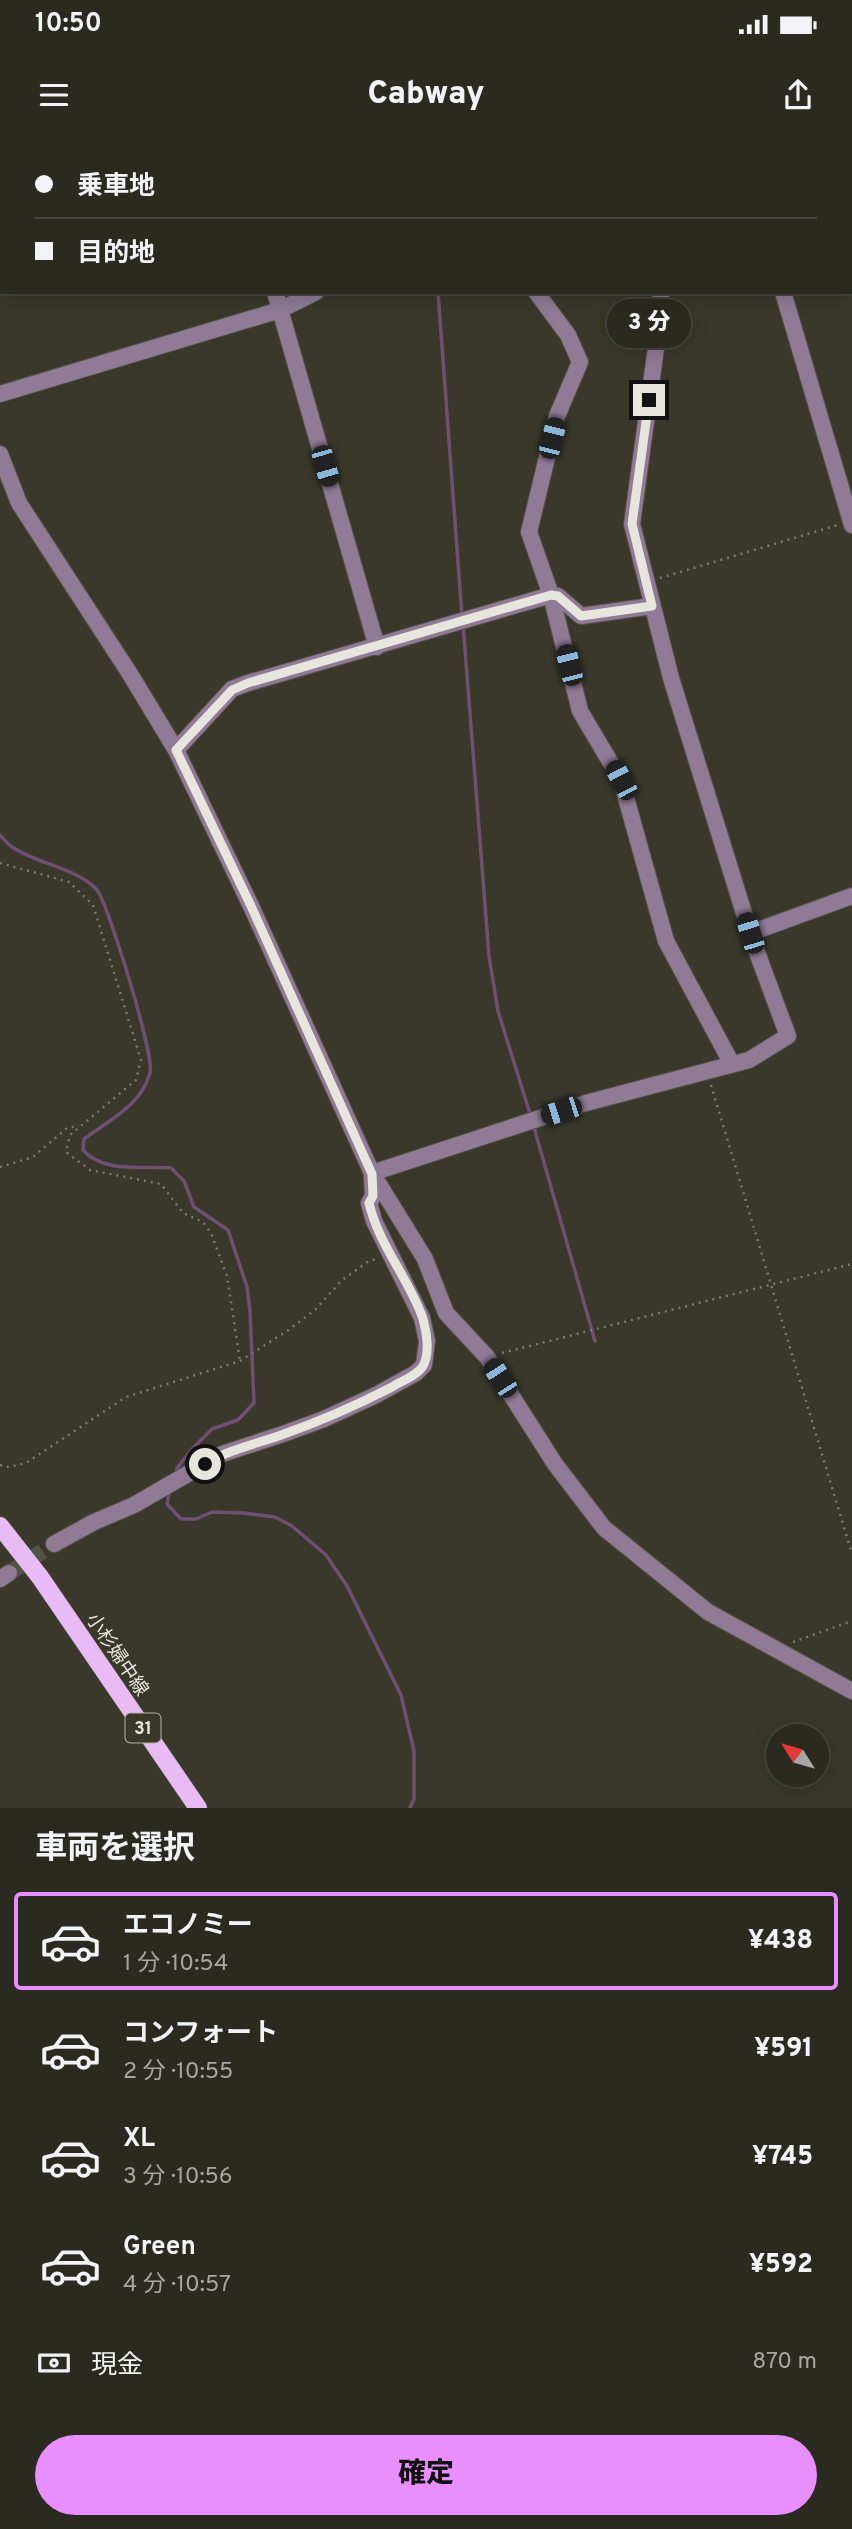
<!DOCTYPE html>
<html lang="ja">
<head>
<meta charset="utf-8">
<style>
	body { margin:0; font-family:Overpass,"Noto Sans JP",sans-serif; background:#333229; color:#f1f3f6; height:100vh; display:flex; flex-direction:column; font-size:26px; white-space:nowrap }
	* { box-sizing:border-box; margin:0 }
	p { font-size:23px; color:#a6a7a5 }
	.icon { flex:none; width:38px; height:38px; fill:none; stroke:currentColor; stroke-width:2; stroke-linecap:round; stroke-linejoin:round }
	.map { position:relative; height:1668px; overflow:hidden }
	.drawer { display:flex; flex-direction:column; background:#2b2a20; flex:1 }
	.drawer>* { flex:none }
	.top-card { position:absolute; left:0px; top:0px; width:852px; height:154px; box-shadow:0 4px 18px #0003,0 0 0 2px #47463e; display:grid; align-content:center; height:154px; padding:0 35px; background:#2b2a20 }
	.needle { width:46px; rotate:307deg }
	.buttons { position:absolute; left:766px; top:1584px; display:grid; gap:14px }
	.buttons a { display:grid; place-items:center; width:63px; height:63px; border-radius:50%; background:#2b2a20; box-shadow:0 4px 18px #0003,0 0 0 2px #47463e; font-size:35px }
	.end { position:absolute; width:32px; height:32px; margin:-16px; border:9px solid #e6e6de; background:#111; box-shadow:0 0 0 4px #111 }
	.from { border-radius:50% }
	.bubble { position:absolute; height:49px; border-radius:24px; background:#2b2a20; box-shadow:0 4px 18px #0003,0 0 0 2px #47463e; font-size:23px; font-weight:800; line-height:49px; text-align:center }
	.car { position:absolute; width:21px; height:42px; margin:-21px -10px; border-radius:9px; box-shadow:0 0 5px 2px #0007; background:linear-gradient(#222 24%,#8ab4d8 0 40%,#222 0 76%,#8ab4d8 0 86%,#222 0) }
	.top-card b { display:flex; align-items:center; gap:24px; height:66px; font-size:26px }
	.top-card b+b { border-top:2px solid #47463e }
	.top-card i { width:18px; height:18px; background:#f1f3f6 }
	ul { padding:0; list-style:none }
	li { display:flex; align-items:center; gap:21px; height:98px; margin:0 14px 10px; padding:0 21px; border:4px solid transparent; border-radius:7px }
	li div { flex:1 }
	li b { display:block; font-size:26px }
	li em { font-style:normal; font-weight:800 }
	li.active { border-color:#e98efe }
	li>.icon { width:63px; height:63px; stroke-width:1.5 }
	h2 { padding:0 35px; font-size:32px; line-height:84px }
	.pay { display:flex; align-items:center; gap:18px; height:77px; padding:0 35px; font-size:26px }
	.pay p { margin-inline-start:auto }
	.action { display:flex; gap:14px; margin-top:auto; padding:14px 35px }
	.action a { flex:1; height:80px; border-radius:42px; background:#e98efe; color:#111; font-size:28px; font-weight:800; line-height:80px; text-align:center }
	.status { display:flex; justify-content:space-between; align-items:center; height:49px; padding:0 35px; background:#2b2a20; direction:ltr }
	.status svg { height:19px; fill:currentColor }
	header { display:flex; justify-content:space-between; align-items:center; height:91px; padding:0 35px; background:#2b2a20; font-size:32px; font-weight:800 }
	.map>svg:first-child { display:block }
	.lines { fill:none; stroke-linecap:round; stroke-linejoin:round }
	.stream { stroke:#704f75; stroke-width:3.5 }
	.minor-tunnel { stroke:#535246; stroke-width:16; stroke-dasharray:16 8; stroke-linecap:butt }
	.minor-casing { stroke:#555448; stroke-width:18 }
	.major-casing { stroke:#555448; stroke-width:19 }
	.path { stroke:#7a7a6e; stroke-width:2.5; stroke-dasharray:2 5; stroke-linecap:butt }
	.minor { stroke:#907a95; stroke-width:16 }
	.major { stroke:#e9bbf4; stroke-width:18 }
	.route { stroke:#e6e6de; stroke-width:9 }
	.labels { text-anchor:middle; stroke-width:6; stroke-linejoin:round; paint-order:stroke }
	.shield { fill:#39382b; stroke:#b2b2a8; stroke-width:2 }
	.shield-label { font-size:18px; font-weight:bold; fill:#e6e6de }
	.street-label { font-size:19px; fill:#e6e6de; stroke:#39382b }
</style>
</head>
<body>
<div class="status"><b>10:50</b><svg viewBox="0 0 49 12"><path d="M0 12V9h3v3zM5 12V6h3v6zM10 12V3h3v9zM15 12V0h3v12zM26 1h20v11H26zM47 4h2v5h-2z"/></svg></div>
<header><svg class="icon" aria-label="menu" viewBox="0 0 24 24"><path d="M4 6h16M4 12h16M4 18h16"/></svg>Cabway<svg class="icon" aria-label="share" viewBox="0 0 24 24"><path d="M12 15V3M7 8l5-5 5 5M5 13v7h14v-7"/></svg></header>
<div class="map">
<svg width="852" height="1668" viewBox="0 0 852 1668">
	<rect width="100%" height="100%" fill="#39382b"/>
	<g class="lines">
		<path class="stream" d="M 428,0 L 428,2
			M 438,152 L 462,476
			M 463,484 L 489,816 L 498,871 L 531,977
			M 0,695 C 3,698 7,704 11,706 C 35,724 76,727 97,750 C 108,763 155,917 150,933 C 141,966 109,980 84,999 L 83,1010 C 103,1033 142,1026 171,1028 L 184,1041 L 194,1067 L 228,1090 L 247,1147 L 250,1171 L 254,1263 L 238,1280 L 212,1289 L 193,1308 L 177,1328 L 175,1336
			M 533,984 L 595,1201
			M 170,1349 L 167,1364 L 181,1379 L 196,1379 L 212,1372 L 243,1373 L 275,1377 L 292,1386 L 326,1415 L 347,1446 L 401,1555 L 414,1611 L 414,1659 L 410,1668"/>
		<path class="minor-tunnel" d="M 9,1433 L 54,1404"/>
		<defs>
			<path id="minor" d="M 231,0 L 232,2
				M 740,0 L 741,2
				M 850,7 L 852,7
				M 275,152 L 377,507
				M 536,152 L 568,195 L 580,222 L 557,276 L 529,392 L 551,455 L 580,571 L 621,640 L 666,801 L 732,924
				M 783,152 L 852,385
				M 0,254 L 280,170 L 316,152
				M 0,314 L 19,363 L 130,534 L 176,610 L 251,766 L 372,1033 L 425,1119 L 446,1173 L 487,1217 L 555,1324 L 604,1388 L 708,1472 L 852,1551
				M 176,610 L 232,549 L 248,543 L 551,455 L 558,456 L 581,476 L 652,466
				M 750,793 L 852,756
				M 372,1033 L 586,963 L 749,920 L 788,896 L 752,799 L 671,538 L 632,384 L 659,186 L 661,152
				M 54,1404 L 94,1382 L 134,1365 L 222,1314 L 283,1294 L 324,1279 L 376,1255 L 416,1233 L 424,1225 L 427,1201 L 422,1178 L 374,1081 L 369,1063 L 373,1056 L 372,1036
				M 0,1439 L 9,1433"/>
			<path id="major" d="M 0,1386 L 40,1437 L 198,1668"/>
		</defs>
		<use href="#minor" class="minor-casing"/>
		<use href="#major" class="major-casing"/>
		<path class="path" d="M 660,438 L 838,385
			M 0,723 L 69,742 L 93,765 L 141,920 L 136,940 L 70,995 L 66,1012 L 90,1030 L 161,1044 L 183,1073 L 203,1082 L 211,1093 L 227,1136 L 240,1221
			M 711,945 L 852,1414
			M 0,1027 L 33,1017 L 67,988 L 79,986
			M 502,1213 L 852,1124
			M 0,1325 L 9,1327 L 26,1323 L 126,1257 L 240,1221 L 290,1189 L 316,1169 L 342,1140 L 369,1121 L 376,1119
			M 793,1502 L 852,1481"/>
		<use href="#minor" class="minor"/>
		<use href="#major" class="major"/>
	</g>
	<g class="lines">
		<path class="route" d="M 205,1324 C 230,1309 257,1304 284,1294 C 321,1281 357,1265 392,1247 C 401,1241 417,1236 423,1226 C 430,1214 427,1193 423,1179 C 410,1140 379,1106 369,1063 L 373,1056 L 372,1034 L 251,766 L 176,610 L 232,550 L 248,543 L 551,455 L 558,456 L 581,476 L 652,466 L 632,384 L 649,260"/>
	</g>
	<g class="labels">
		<rect class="shield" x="125.5" y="1573.5" width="35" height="29" rx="5"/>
		<g class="shield-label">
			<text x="143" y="1594">31</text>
		</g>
		<g class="street-label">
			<text transform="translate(118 1514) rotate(56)" y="7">小杉婦中線</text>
		</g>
	</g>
</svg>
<div class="buttons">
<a><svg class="needle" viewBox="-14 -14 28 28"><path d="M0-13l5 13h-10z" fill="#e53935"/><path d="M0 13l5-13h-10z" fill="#a6a7a5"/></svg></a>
</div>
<i class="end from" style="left:205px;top:1324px"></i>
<i class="end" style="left:649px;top:260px"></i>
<div class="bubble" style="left:607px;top:159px;width:84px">3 分</div>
<i class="car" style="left:552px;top:298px;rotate:14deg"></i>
<i class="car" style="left:325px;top:326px;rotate:164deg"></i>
<i class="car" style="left:569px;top:525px;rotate:346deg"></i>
<i class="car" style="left:621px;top:640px;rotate:332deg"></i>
<i class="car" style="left:750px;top:793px;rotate:343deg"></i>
<i class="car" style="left:561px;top:971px;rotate:252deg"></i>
<i class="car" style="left:500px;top:1238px;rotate:327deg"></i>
<div class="top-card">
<b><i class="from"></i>乗車地</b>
<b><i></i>目的地</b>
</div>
</div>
<section class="drawer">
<h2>車両を選択</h2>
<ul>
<li class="active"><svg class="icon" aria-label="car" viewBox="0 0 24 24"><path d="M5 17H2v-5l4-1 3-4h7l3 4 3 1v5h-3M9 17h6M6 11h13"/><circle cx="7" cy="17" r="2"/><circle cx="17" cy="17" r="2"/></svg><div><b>エコノミー</b><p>1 分 · 10:54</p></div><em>¥438</em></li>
<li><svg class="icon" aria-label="car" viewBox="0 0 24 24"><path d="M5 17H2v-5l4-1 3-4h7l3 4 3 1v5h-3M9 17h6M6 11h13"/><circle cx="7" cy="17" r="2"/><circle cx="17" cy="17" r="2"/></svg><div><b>コンフォート</b><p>2 分 · 10:55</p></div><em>¥591</em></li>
<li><svg class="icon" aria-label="car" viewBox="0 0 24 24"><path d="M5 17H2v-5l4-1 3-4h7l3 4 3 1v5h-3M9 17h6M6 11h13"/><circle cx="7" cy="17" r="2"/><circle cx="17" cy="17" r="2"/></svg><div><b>XL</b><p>3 分 · 10:56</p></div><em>¥745</em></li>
<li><svg class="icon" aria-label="car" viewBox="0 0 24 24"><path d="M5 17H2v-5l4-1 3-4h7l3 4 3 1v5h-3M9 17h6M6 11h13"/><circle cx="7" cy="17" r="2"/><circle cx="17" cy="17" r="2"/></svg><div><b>Green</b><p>4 分 · 10:57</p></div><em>¥592</em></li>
</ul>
<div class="pay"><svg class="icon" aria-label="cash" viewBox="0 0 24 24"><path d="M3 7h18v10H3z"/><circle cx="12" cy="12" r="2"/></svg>現金<p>870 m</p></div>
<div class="action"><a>確定</a></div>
</section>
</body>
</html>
